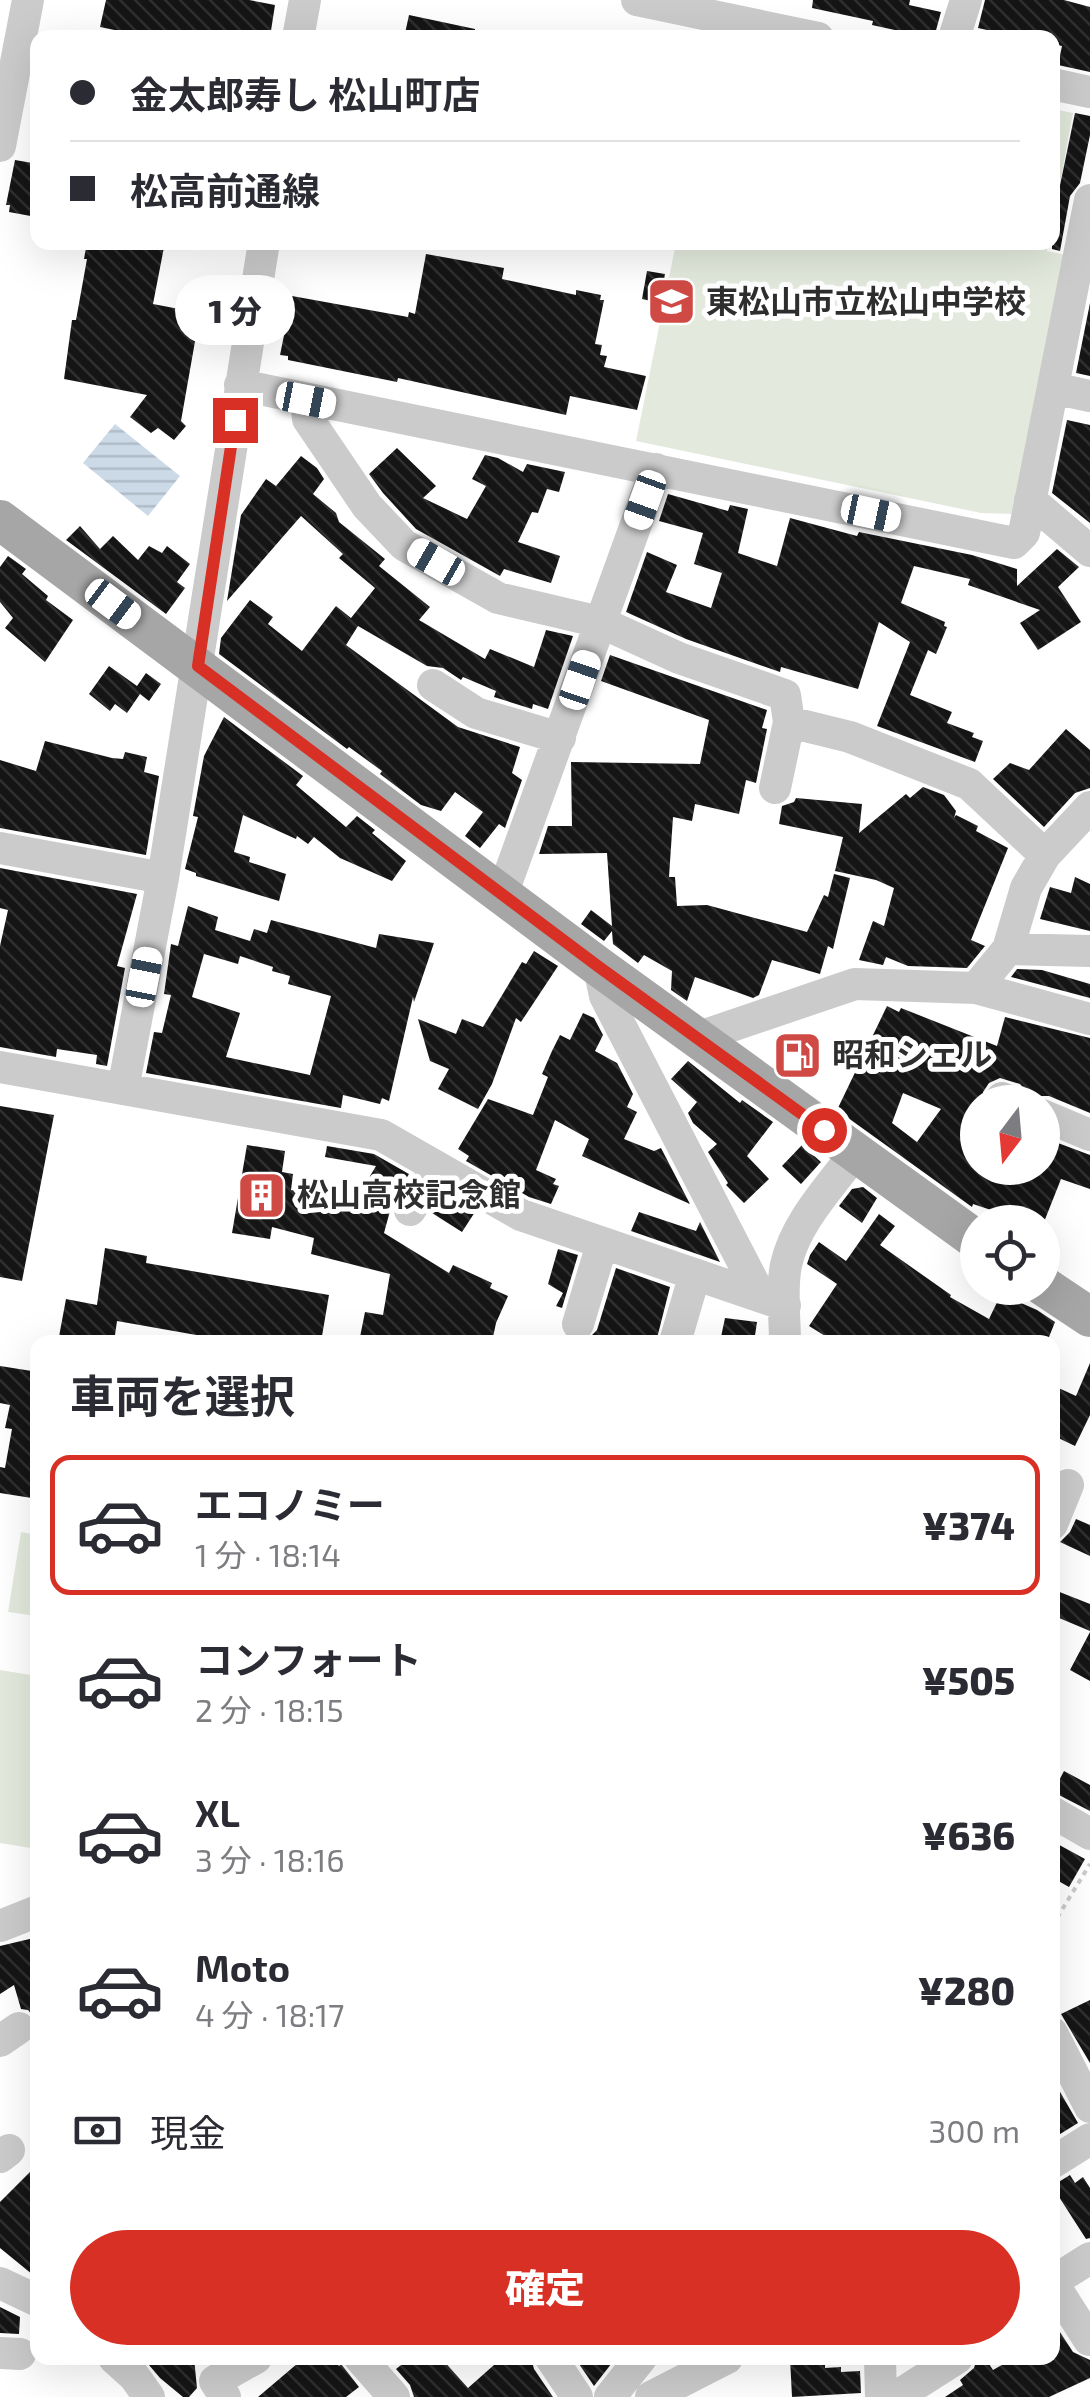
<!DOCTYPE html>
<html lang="ja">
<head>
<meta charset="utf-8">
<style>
	body { margin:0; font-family:"Exo 2","Noto Sans JP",sans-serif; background:#f7f7f7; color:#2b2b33; height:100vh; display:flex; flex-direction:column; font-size:38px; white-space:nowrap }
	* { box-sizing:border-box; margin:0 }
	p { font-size:32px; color:#7c7c81 }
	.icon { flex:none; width:55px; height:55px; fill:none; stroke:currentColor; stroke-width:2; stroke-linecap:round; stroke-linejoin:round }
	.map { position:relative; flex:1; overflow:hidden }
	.details { position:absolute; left:30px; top:1335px; width:1030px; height:1030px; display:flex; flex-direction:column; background:#fff; border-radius:20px; box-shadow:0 10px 40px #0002 }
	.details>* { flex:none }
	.top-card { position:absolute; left:30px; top:30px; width:1030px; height:220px; border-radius:20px; box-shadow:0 10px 40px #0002; display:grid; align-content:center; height:220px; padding:0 40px; background:#fff }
	.needle { width:65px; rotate:196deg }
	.buttons { position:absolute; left:960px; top:1085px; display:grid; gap:20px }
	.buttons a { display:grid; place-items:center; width:100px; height:100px; border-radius:50%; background:#fff; box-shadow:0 10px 40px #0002; font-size:50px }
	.end { position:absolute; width:45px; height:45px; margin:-22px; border:12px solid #d93025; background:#fff; box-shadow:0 0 0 5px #fff }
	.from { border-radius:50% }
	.bubble { position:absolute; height:70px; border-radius:35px; background:#fff; box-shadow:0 10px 40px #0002; font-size:32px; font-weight:800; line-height:70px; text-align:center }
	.car { position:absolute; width:30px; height:60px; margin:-30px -15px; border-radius:12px; box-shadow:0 0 8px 2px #0007; background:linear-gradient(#fff 24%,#345 0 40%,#fff 0 76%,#345 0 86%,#fff 0) }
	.top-card b { display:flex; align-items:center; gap:35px; height:95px; font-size:38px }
	.top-card b+b { border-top:2px solid #e1e1e2 }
	.top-card i { width:25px; height:25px; background:#2b2b33 }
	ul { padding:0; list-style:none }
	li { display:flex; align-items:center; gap:30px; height:140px; margin:0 20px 15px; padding:0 20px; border:5px solid transparent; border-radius:20px }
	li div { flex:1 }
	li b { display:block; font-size:38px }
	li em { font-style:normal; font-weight:800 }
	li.on { border-color:#d93025 }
	li>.icon { width:90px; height:90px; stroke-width:1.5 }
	h2 { padding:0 40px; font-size:45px; line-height:120px }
	.pay { display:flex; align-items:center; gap:25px; height:110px; padding:0 40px; font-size:38px }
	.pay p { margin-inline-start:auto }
	.primary-button { display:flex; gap:20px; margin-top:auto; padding:20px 40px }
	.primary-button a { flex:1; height:115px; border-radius:60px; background:#d93025; color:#fff; font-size:40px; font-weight:800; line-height:115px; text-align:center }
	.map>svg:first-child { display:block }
	.garden { fill:#e3eadd }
	.water { fill:url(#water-rules) }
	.building { fill:url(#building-back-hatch); fill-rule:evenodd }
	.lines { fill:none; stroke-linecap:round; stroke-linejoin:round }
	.path { stroke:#cbcbcb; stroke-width:4; stroke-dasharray:5 5; stroke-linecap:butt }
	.minor { stroke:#cbcbcb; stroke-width:32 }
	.major { stroke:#a6a6a6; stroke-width:40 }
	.route { stroke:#d93025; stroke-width:12 }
	.labels { text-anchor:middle; stroke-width:10; stroke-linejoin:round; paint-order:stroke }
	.poi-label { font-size:32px; font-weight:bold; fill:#2e2e2e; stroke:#fff; text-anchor:start }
</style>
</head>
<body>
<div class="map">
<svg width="1090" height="2397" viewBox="0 0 1090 2397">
	<defs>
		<pattern id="water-rules" width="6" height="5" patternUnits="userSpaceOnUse" patternTransform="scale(2.5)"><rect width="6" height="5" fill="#ccdae7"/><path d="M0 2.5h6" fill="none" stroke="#b0bbc6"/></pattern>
		<pattern id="building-back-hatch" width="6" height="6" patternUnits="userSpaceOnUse" patternTransform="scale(2.5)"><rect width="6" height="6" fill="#151515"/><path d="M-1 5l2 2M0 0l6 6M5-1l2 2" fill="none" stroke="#2f2f2f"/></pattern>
	</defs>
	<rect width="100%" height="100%" fill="#fff"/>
	<path class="garden" d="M 1053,109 L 1073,113 L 1053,220 L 1052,109 Z
		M 1048,242 L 1047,251 L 1066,255 L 1014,514 L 981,513 L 636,441 L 676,243 Z
		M 21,1532 L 37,1535 L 37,1616 L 8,1612 Z
		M 0,1670 L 37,1676 L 37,1849 L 0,1843 Z"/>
	<path class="water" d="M 115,424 L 180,476 L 148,516 L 83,463 Z"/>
	<path class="building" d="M 106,0 L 249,0 L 275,5 L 270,37 L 235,32 L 234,38 L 153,38 L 100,27 Z
		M 813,0 L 910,0 L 909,5 L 941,12 L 935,34 L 923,30 L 922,36 L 872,25 L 873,21 L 812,8 Z
		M 985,0 L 1064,0 L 1090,7 L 1090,72 L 1058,65 L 1062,46 L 1052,44 L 1052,38 L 1024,38 L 978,28 Z
		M 409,15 L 475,29 L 475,38 L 404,38 Z
		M 1075,113 L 1090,116 L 1090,135 L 1080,183 L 1070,196 L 1060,251 L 1052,249 L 1052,224 Z
		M 15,160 L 38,164 L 36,217 L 9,212 L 10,205 L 6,205 Z
		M 87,242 L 165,242 L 153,304 L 200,313 L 181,421 L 186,426 L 174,440 L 158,428 L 151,433 L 130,417 L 147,395 L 64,379 L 72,320 L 76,320 L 87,259 L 84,259 Z
		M 426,254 L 504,268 L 502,279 L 576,295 L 576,290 L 601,295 L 600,300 L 604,300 L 595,344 L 602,345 L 600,355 L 607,356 L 604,367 L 646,376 L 637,410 L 570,396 L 566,415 L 398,378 L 397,382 L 288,360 L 288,356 L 280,355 L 292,296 L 408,317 L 409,312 L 415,314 Z
		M 647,271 L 665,274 L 660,303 L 642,299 Z
		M 1090,303 L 1090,376 L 1076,373 Z
		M 1067,420 L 1090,425 L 1090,523 L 1052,493 Z
		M 397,448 L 436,486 L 423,498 L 467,519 L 486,486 L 472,479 L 485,455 L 498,458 L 523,472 L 527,464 L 565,472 L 559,492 L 547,489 L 538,513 L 532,512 L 518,542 L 560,556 L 551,583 L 504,569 L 500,576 L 416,529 L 383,493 L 369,474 Z
		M 301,456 L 317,468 L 324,479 L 313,494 L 336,513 L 339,522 L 385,559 L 379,566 L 430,607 L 419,620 L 485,659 L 490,649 L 534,667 L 546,630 L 573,636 L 548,709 L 533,704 L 532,709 L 494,697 L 496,691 L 463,677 L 461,680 L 443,668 L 427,666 L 358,626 L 346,645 L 458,727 L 520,747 L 512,773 L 522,780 L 505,828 L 499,824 L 480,848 L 465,836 L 483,812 L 455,792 L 441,811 L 421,805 L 380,774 L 382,771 L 349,747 L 347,749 L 219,654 L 221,638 L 250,600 L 273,617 L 268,624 L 302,651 L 336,606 L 351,618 L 375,588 L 339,558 L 343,554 L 301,516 L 227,601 L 241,515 L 266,479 L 276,486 Z
		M 668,494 L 728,511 L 730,505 L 748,509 L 738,553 L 777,566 L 790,518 L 857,536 L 859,532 L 972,555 L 1017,569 L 1017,586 L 1057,549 L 1079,567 L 1058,587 L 1081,622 L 1038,650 L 1020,623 L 1040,610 L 968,585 L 970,579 L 914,566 L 901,603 L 945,622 L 944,626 L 947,627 L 936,654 L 928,650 L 910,695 L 952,712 L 947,723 L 974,733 L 972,737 L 983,741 L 975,762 L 877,726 L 910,642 L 879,622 L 858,689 L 781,667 L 780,672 L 686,639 L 626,612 L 647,552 L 677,565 L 666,592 L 711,608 L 722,573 L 694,564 L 703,533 L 659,521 Z
		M 80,526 L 100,549 L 113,536 L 138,560 L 149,546 L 162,553 L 167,546 L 190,564 L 177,582 L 185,588 L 166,614 L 66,540 Z
		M 8,556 L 26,569 L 22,574 L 48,596 L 46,600 L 73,620 L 45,662 L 5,628 L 13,618 L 0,602 L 0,567 Z
		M 610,655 L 767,710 L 762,728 L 767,729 L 756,783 L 746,780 L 739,814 L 695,804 L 692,821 L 673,817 L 669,877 L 675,877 L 677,906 L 707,905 L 807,932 L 824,895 L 828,897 L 834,874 L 850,878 L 833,949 L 828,946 L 820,974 L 772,960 L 759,995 L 753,998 L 695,977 L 687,1001 L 671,990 L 672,971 L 644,955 L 638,963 L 613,944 L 612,931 L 604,941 L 581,924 L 591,910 L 612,926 L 607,853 L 539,854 L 548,826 L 572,826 L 571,762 L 700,764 L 709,720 L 601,681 Z
		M 109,666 L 137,686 L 146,673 L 161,684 L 149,701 L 140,694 L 127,713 L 115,704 L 110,711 L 89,694 Z
		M 224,717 L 303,776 L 296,785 L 346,827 L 357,816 L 375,830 L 372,833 L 406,861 L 392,881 L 340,858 L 314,837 L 308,844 L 297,836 L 296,839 L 243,815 L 234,852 L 250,857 L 249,862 L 286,874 L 279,901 L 196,876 L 196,873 L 185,869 L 198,817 L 193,816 L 204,756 Z
		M 1066,729 L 1090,750 L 1090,788 L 1075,793 L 1044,827 L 993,779 L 1010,763 L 1029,770 Z
		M 45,741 L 112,758 L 123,759 L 125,752 L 147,757 L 144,772 L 159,776 L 146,855 L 0,828 L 0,760 L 36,771 Z
		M 923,787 L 944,795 L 956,811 L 954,818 L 956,815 L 978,826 L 976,831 L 1008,848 L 971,940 L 985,946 L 967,968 L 908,966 L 886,957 L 883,965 L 859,960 L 873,921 L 884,926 L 894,888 L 876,880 L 835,871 L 843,837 L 779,824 L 782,806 L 794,802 L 796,798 L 862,804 L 859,833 L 906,794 L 910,798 Z
		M 0,868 L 137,894 L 117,966 L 125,968 L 107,1066 L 96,1064 L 97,1055 L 57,1049 L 56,1057 L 0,1047 L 0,946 L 8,910 L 0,908 Z
		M 1075,877 L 1090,884 L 1090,931 L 1040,919 L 1050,887 L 1071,893 Z
		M 188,906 L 218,917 L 215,930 L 250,941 L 254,929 L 267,933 L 271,920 L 376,948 L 379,934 L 434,943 L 414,1002 L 413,997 L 389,1101 L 382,1098 L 380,1104 L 343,1095 L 341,1108 L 146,1073 L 154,1032 L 162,1033 L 171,995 L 164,994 L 171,944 L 178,946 ZM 204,954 L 238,964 L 240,956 L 273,967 L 272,971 L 290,976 L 288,984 L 331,996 L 310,1075 L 226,1057 L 240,1013 L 192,997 Z
		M 534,951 L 558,966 L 521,1022 L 516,1018 L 492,1084 L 478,1109 L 438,1089 L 449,1069 L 430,1061 L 418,1019 L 456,1034 L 462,1019 L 483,1027 L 522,962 L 526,964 Z
		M 1017,969 L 1042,970 L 1090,984 L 1090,998 L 1011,977 Z
		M 887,1006 L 899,1012 L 901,1008 L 997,1046 L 1005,1017 L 1090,1038 L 1090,1113 L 1049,1096 L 1031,1096 L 1020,1084 L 1000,1078 L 989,1083 L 983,1092 L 983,1102 L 978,1102 L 978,1168 L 1042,1168 L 1042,1137 L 1090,1155 L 1090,1189 L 1061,1179 L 1044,1222 L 1003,1222 L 1006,1215 L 973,1204 L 972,1207 L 837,1110 ZM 903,1093 L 941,1109 L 917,1142 L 892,1123 Z
		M 583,1013 L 594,1018 L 603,1035 L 595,1051 L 617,1063 L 633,1094 L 627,1107 L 637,1112 L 624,1139 L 654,1151 L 661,1148 L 690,1204 L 582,1156 L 589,1139 L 555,1120 L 536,1170 L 556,1179 L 553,1184 L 559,1186 L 551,1204 L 529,1197 L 466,1161 L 469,1156 L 458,1149 L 488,1099 L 533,1115 L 548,1077 L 542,1074 L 552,1051 L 560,1035 L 570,1040 Z
		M 688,1061 L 740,1103 L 742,1100 L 773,1122 L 747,1156 L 769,1179 L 744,1203 L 726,1185 L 728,1183 L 708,1152 L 717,1144 L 693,1123 L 688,1113 L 697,1102 L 671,1079 Z
		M 0,1106 L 54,1115 L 22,1281 L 0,1277 Z
		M 247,1145 L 285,1151 L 282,1172 L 293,1174 L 291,1190 L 354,1203 L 376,1166 L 325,1157 L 327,1146 L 374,1154 L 409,1174 L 393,1200 L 384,1233 L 449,1273 L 453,1265 L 492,1283 L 490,1288 L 508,1296 L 496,1323 L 492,1342 L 359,1342 L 365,1312 L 383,1315 L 390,1274 L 311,1254 L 314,1238 L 272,1227 L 270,1239 L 232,1233 Z
		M 802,1145 L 821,1162 L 801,1184 L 782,1166 Z
		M 863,1187 L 877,1198 L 862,1223 L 839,1206 L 852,1189 Z
		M 444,1194 L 475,1212 L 462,1232 L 432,1213 Z
		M 639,1212 L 696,1231 L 700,1222 L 720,1262 L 631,1231 Z
		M 879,1214 L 895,1226 L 880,1245 L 951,1295 L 950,1297 L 989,1319 L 1001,1294 L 1037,1310 L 1055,1322 L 1047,1342 L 835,1342 L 809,1326 L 837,1284 L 807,1264 L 810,1255 L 819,1242 L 846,1261 Z
		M 105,1248 L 147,1256 L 146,1263 L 329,1295 L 321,1342 L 279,1337 L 278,1342 L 236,1342 L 117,1321 L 114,1342 L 58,1342 L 66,1299 L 97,1305 Z
		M 558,1249 L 578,1255 L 562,1308 L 556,1306 L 563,1293 L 548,1284 Z
		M 616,1268 L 670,1287 L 656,1342 L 585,1342 L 597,1330 Z
		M 725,1318 L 757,1322 L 754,1342 L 721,1337 Z
		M 1090,1363 L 1090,1415 L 1075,1446 L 1052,1435 L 1052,1385 L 1076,1396 Z
		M 0,1366 L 38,1372 L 38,1499 L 0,1493 L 0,1467 L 5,1468 L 12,1429 L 5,1428 L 10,1405 L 0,1403 Z
		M 1076,1519 L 1090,1525 L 1090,1556 L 1060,1542 L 1070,1532 Z
		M 1052,1589 L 1090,1604 L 1090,1631 L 1052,1615 Z
		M 1090,1632 L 1090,1681 L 1070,1670 Z
		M 1064,1771 L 1090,1785 L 1090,1811 L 1053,1792 Z
		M 1052,1841 L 1085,1859 L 1069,1887 L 1053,1878 L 1056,1873 L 1052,1871 Z
		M 38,1937 L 38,2022 L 28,2010 L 21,2009 L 14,1985 L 0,1994 L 0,1946 Z
		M 1090,2000 L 1090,2063 L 1061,2014 Z
		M 1052,2078 L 1078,2123 L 1052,2139 Z
		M 38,2164 L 38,2279 L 0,2248 L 0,2202 Z
		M 1070,2175 L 1075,2183 L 1083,2177 L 1090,2188 L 1090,2238 L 1086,2239 L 1052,2186 Z
		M 0,2307 L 20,2317 L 19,2334 L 0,2333 Z
		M 1052,2320 L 1073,2352 L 1090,2360 L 1090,2378 L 1049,2397 L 945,2397 L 963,2385 L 960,2380 L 974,2368 L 977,2358 L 985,2358 L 993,2370 L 1014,2358 L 1052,2358 Z
		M 143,2358 L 194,2358 L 197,2388 L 189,2397 L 183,2397 L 160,2378 Z
		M 304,2358 L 332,2358 L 339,2366 L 341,2364 L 359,2387 L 346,2397 L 258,2397 Z
		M 410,2358 L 441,2358 L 468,2388 L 494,2365 L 488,2358 L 531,2358 L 534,2369 L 553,2397 L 414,2397 L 410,2385 L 396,2369 Z
		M 575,2358 L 613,2358 L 615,2359 L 594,2386 Z
		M 790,2358 L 825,2358 L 825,2368 L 841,2367 L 841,2372 L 860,2371 L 861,2393 L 792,2397 Z"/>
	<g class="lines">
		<path class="path" d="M 1052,1926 L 1090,1864"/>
		<path class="minor" d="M 637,0 L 818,38
			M 298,38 L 305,0
			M 954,38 L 966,0
			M 1052,84 L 1090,92
			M 0,146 L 28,0
			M 240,385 L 1014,543 L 1024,533 L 1090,200
			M 1053,388 L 1090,396
			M 306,400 L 308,419 L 367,506 L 404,545 L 498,598 L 600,622 L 679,658 L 785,695 L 789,722 L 775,788
			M 1030,500 L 1090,551
			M 433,685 L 476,713 L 560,738
			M 789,722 L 850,737 L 969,784 L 1045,855
			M 0,848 L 163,878
			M 503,892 L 656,469
			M 1008,949 L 1090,951
			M 599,967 L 605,996 L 761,1297
			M 976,988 L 1090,1019
			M 699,1037 L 855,984 L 976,988 L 1008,949 L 1026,888 L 1045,855 L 1090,807
			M 0,1067 L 381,1135 L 521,1215 L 785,1305
			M 123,1089 L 163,878 L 264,242
			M 1002,1098 L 1012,1102
			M 1042,1115 L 1090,1135
			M 410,1210 L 437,1168
			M 578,1324 L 602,1244
			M 675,1342 L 695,1274
			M 785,1342 C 785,1317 781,1290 786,1265 C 795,1223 830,1187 855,1153
			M 1052,1524 L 1068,1485
			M 1052,1812 L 1090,1834
			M 0,1926 L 38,1911
			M 1052,2033 L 1090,2107
			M 0,2041 L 19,2028
			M 0,2157 L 9,2150
			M 1052,2163 L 1090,2139
			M 1052,2282 L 1089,2340
			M 1052,2282 L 1090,2258
			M 0,2283 L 38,2301
			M 0,2353 L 20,2354
			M 114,2358 L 134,2376 L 149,2397
			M 360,2358 L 394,2397
			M 551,2358 L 577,2397
			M 880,2358 L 881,2397
			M 225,2397 L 215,2381 L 256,2358
			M 610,2397 L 641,2358
			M 651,2397 L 727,2358
			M 896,2397 L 957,2358"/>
		<path class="major" d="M 0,520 L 599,967 L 978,1241
			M 1042,1285 L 1090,1317"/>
	</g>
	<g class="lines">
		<path class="route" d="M 235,420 L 198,666 L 599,967 L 824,1130"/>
	</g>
	<defs>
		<symbol id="school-square" viewBox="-11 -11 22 22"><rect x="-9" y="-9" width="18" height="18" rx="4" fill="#d04a45" stroke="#fff"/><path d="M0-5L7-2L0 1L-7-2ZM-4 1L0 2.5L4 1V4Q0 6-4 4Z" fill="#fff"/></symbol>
		<symbol id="fuel-square" viewBox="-11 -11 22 22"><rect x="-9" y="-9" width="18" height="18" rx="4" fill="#d04a45" stroke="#fff"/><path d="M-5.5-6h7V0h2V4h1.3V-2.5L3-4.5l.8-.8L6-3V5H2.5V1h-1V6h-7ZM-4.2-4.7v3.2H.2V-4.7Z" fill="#fff"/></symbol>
		<symbol id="building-square" viewBox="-11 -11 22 22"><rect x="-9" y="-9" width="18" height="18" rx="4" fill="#d04a45" stroke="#fff"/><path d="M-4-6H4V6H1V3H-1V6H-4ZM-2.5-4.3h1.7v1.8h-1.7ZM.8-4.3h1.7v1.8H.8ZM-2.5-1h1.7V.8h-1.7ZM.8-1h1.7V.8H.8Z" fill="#fff"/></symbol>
	</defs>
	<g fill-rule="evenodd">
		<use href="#school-square" x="644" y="274" width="55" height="55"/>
		<use href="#fuel-square" x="770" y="1028" width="55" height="55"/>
		<use href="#building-square" x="234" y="1168" width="55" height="55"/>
	</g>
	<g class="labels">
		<g class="poi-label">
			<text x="706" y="313">東松山市立松山中学校</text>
			<text x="832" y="1066">昭和シェル</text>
			<text x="297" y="1206">松山高校記念館</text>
		</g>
	</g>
</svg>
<div class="buttons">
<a><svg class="needle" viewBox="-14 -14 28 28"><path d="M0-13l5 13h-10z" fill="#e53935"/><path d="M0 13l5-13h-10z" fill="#7c7c81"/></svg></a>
<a><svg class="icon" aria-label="locate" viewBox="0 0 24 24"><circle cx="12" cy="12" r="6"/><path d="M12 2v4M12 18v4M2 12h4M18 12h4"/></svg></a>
</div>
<i class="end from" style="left:824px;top:1130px"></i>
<i class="end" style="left:235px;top:420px"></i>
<div class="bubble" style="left:175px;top:275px;width:120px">1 分</div>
<i class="car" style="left:306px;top:400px;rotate:101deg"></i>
<i class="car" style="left:645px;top:500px;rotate:200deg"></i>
<i class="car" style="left:871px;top:513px;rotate:102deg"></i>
<i class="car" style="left:436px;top:562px;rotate:300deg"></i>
<i class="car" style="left:113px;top:604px;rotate:127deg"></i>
<i class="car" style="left:580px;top:680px;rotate:19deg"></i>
<i class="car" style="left:144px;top:977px;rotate:11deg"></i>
<div class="top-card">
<b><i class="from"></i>金太郎寿し 松山町店</b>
<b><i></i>松高前通線</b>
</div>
<section class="details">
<h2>車両を選択</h2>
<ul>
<li class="on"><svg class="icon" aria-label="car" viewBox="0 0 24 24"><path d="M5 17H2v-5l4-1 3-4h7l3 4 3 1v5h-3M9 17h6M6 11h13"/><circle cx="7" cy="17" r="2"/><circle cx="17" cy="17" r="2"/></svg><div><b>エコノミー</b><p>1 分 · 18:14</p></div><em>¥374</em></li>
<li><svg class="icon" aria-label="car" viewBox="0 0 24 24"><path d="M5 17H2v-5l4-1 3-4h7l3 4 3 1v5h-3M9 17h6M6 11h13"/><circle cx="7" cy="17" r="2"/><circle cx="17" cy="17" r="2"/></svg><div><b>コンフォート</b><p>2 分 · 18:15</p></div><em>¥505</em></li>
<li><svg class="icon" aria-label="car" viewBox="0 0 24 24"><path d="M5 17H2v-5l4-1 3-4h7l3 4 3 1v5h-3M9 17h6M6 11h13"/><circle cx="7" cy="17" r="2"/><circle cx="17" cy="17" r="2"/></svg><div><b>XL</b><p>3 分 · 18:16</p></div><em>¥636</em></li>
<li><svg class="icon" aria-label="car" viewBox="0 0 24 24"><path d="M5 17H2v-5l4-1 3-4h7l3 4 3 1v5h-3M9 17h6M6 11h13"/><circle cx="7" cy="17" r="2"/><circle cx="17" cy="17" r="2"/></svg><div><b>Moto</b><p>4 分 · 18:17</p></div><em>¥280</em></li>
</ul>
<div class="pay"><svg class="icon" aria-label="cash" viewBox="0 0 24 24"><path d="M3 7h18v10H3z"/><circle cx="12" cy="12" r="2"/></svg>現金<p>300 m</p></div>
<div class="primary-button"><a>確定</a></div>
</section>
</div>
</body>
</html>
